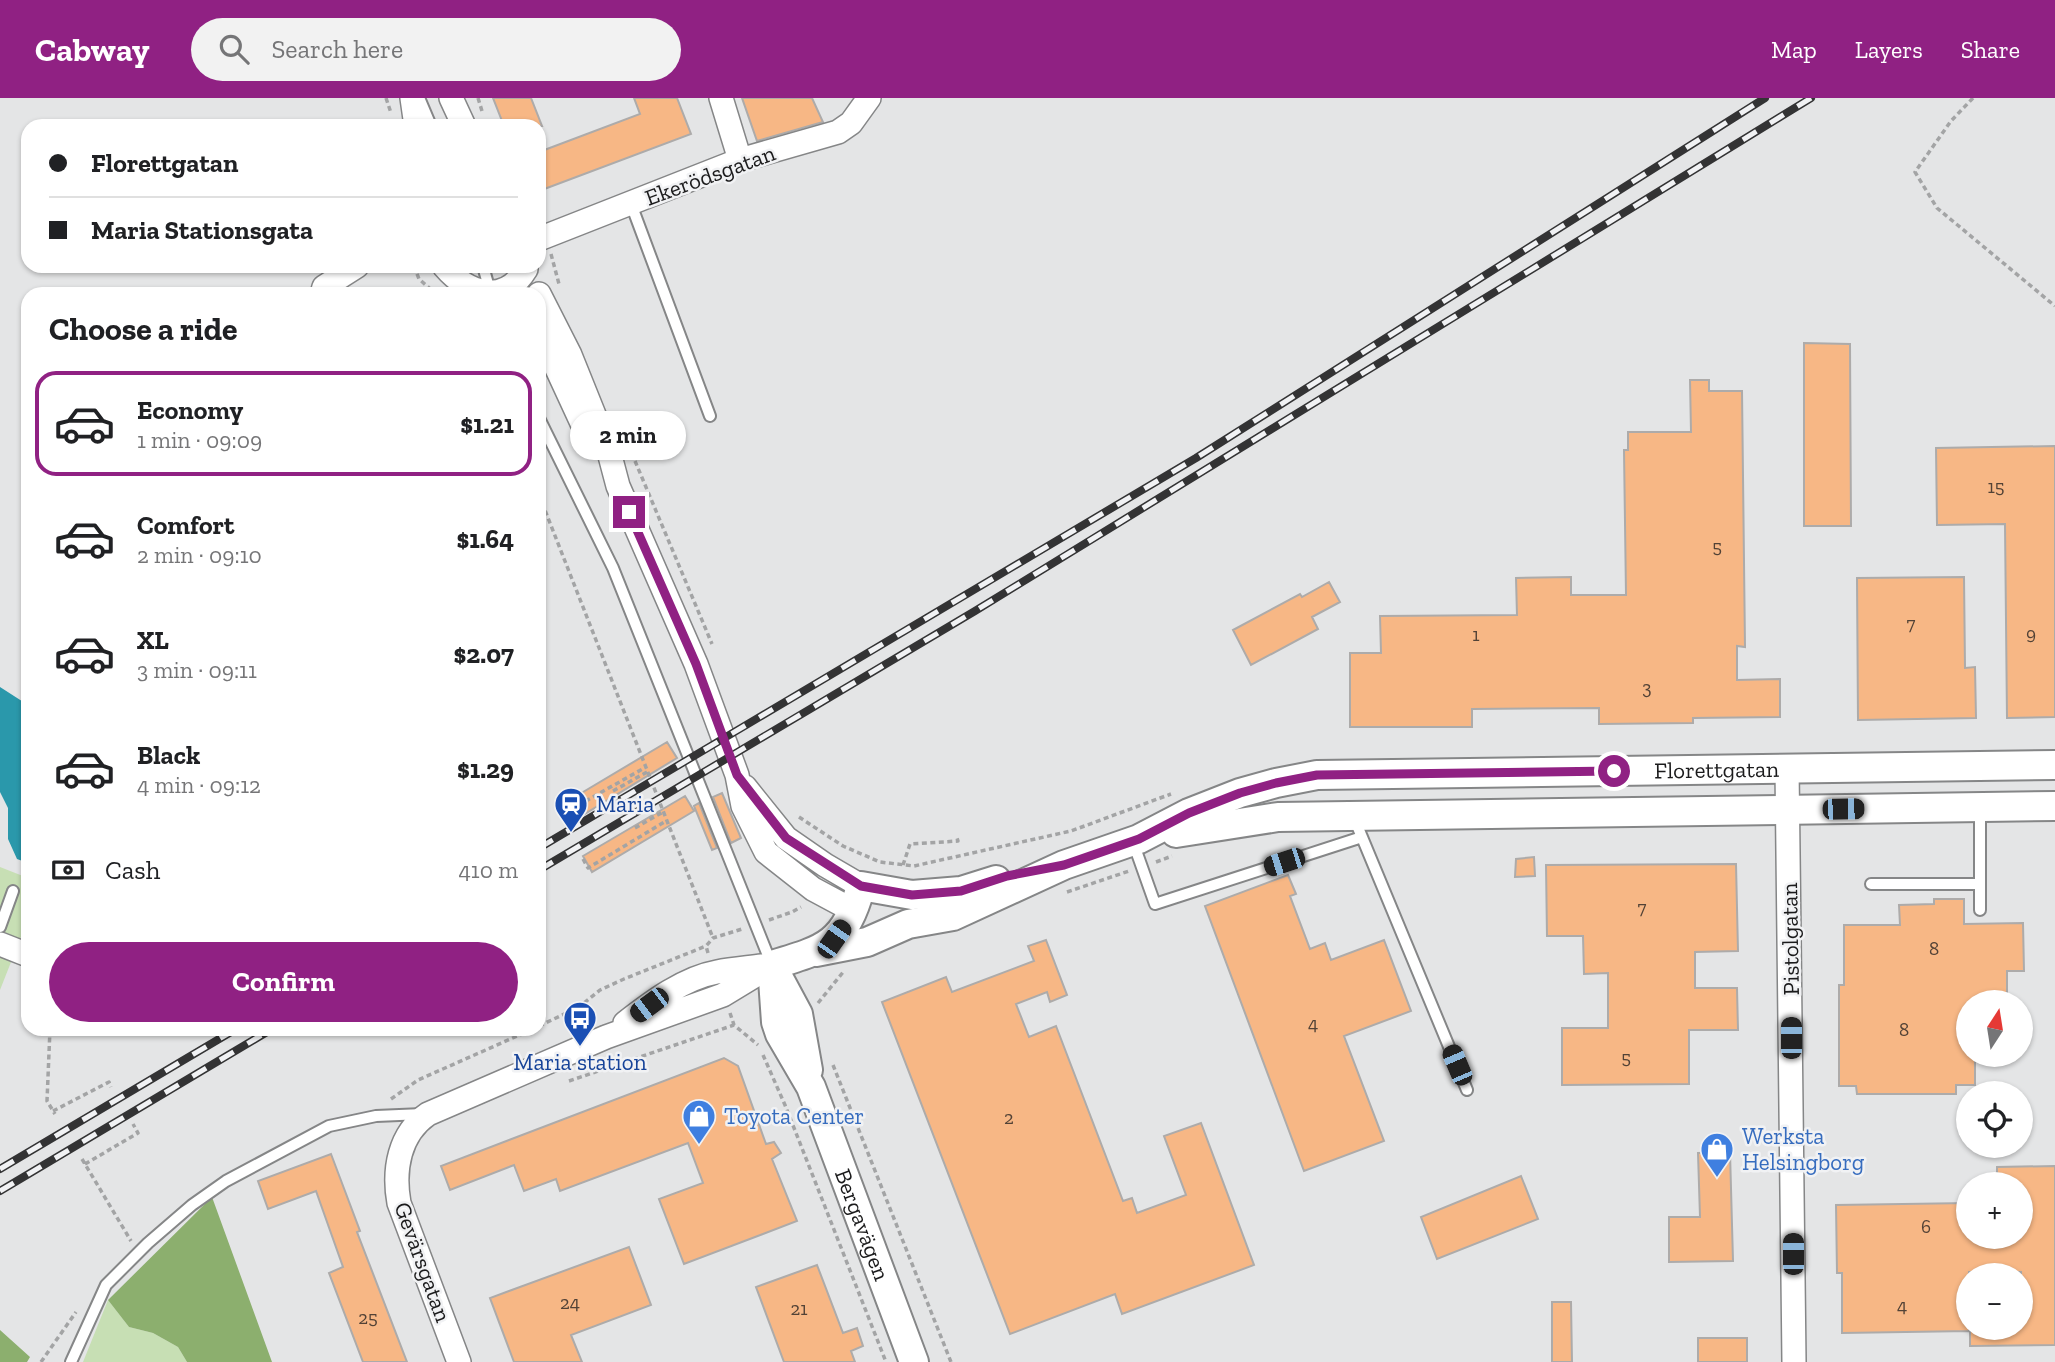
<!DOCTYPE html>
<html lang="en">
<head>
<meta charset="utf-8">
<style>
	body { margin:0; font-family:"Zilla Slab",serif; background:#f2f2f2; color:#202124; height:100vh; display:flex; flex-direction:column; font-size:26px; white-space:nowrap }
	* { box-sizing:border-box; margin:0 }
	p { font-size:23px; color:#757577 }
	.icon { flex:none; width:38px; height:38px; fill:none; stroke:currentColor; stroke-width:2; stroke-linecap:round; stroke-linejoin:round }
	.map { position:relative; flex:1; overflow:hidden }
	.drawer { position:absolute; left:21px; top:189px; width:525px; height:749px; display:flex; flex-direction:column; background:#fff; border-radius:21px; box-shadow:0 2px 5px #0004 }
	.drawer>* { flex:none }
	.banner { position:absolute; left:21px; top:21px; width:525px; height:154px; border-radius:21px; box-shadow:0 2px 5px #0004; display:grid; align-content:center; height:154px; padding:0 28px; background:#fff }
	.needle { width:46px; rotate:12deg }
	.tools { position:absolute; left:1956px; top:892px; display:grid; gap:14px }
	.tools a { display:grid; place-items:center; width:77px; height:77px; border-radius:50%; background:#fff; box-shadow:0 2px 5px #0004; font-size:35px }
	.end { position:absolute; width:32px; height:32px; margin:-16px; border:9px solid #902183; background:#fff; box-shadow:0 0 0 4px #fff }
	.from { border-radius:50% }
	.bubble { position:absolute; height:49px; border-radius:24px; background:#fff; box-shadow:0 2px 5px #0004; font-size:23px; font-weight:700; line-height:49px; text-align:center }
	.car { position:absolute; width:21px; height:42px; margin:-21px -10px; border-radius:9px; box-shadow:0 0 5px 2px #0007; background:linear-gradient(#222 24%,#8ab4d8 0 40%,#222 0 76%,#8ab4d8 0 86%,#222 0) }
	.banner b { display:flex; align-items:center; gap:24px; height:66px; font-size:26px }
	.banner b+b { border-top:2px solid #e0e0e0 }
	.banner i { width:18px; height:18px; background:#202124 }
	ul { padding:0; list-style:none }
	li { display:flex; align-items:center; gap:21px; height:105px; margin:0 14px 10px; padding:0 14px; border:4px solid transparent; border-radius:21px }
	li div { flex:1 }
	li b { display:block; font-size:26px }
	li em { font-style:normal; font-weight:700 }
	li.active { border-color:#902183 }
	li>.icon { width:63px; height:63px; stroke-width:1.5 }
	h2 { padding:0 28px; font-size:32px; line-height:84px }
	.pay { display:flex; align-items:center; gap:18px; height:77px; padding:0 28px; font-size:26px }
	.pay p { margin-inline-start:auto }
	.cta { display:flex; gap:14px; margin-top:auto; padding:14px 28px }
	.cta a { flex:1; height:80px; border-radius:42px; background:#902183; color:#fff; font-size:28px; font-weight:700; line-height:80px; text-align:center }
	header { display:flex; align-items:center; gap:42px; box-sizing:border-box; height:98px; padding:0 35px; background:#902183; color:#fff }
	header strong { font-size:33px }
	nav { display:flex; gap:38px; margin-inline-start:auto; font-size:24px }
	.search { width:490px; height:63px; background:#f2f2f2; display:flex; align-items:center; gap:18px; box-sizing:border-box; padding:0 24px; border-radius:38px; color:#757577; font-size:26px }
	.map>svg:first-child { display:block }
	.green { fill:#c7dfb4 }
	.forest { fill:#8caf6e }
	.water { fill:#2a98ab }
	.building { fill:#f7b785; stroke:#adabaa; stroke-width:2 }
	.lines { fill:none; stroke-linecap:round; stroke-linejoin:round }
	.service-casing { stroke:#858687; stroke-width:14 }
	.minor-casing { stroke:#858687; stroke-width:26 }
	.tertiary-casing { stroke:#858687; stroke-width:32 }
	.path { stroke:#a3a4a5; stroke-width:3.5; stroke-dasharray:5 3.5; stroke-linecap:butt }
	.service { stroke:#fff; stroke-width:10 }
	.minor { stroke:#fff; stroke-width:23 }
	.tertiary { stroke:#fff; stroke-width:28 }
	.rail-casing { stroke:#333334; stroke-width:8 }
	.rail { stroke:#f1f2f4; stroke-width:5; stroke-dasharray:16; stroke-linecap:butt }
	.route { stroke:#902183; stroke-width:9 }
	.labels { text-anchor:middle; stroke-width:5; stroke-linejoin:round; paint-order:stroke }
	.number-label { font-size:19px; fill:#524236 }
	.street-label { font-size:23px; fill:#1b1b1c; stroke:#f1f2f4 }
	.transit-label { font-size:23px; fill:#164399; stroke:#f1f2f4; text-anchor:start }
	.shop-label { font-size:23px; fill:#366cbe; stroke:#f1f2f4; text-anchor:start }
</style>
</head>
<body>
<header>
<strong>Cabway</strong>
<div class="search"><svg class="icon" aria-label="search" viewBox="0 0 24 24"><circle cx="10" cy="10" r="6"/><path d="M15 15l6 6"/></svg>Search here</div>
<nav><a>Map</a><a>Layers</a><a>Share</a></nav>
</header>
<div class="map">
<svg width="2055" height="1264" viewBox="0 0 2055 1264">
	<rect width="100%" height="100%" fill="#e4e5e6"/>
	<path class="green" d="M 0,769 L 28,780 L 28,821 L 0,892 Z
		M 108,1202 L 129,1229 L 153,1235 L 178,1249 L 187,1264 L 83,1264 Z"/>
	<path class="forest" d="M 212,1099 L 272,1264 L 187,1264 L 178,1249 L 153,1235 L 129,1229 L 108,1202 Z
		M 0,1232 L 30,1259 L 27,1264 L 0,1264 Z"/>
	<path class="water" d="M 0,589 L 28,607 L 28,765 L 17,761 L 8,741 L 8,710 L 0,694 Z"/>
	<path class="building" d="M 493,0 L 531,0 L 542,28 L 504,28 Z
		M 634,0 L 677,0 L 691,36 L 539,93 L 539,54 L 640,16 Z
		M 742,0 L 812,0 L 823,24 L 757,43 Z
		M 1804,245 L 1850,246 L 1851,428 L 1804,428 Z
		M 1690,282 L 1709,282 L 1709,293 L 1742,293 L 1745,549 L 1737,548 L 1737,582 L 1780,581 L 1780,619 L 1693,620 L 1693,625 L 1599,626 L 1599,610 L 1472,611 L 1472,629 L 1350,629 L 1350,555 L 1381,555 L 1380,518 L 1517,517 L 1516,480 L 1571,479 L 1571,497 L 1626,497 L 1624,352 L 1628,352 L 1628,334 L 1691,334 Z
		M 2055,348 L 2055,619 L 2007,620 L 2005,426 L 1937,427 L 1936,350 Z
		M 1964,479 L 1965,570 L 1975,569 L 1976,620 L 1858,622 L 1857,480 Z
		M 1329,484 L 1340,504 L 1312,519 L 1318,531 L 1251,567 L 1233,532 L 1300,496 L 1302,499 Z
		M 667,644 L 677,660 L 573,723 L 563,706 Z
		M 722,695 L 741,740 L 731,745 L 713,699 Z
		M 685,698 L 694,713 L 592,774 L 583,758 Z
		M 699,705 L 717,750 L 712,752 L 694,708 Z
		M 1534,759 L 1535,778 L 1515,779 L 1516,761 Z
		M 1736,766 L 1738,853 L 1695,854 L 1695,890 L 1737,890 L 1738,932 L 1689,932 L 1689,986 L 1562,987 L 1562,930 L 1608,930 L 1608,875 L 1584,876 L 1583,838 L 1547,838 L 1546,767 Z
		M 1288,777 L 1296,796 L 1290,798 L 1310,851 L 1325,845 L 1331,862 L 1384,842 L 1411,913 L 1344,938 L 1384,1043 L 1304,1073 L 1205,808 Z
		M 1934,801 L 1964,801 L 1964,826 L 2023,825 L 2024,873 L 2007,873 L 2007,905 L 1969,905 L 1969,957 L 1975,957 L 1975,987 L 1956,987 L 1956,996 L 1857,996 L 1856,988 L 1839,988 L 1839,887 L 1844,887 L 1844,827 L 1900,827 L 1899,807 L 1934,806 Z
		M 1046,842 L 1067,897 L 1050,904 L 1047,894 L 1016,906 L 1029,939 L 1056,928 L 1123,1103 L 1132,1100 L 1137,1115 L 1186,1097 L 1164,1038 L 1201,1025 L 1254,1167 L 1122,1216 L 1115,1196 L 1010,1236 L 882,904 L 946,879 L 952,894 L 1034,863 L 1028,848 Z
		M 724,960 L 738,968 L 766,1046 L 774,1044 L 781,1055 L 772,1061 L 797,1123 L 684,1166 L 659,1101 L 703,1085 L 688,1045 L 560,1093 L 556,1081 L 524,1093 L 514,1067 L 450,1092 L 441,1068 Z
		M 1730,1054 L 1733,1163 L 1669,1164 L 1669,1119 L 1700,1119 L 1698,1055 Z
		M 331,1056 L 360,1133 L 357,1134 L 407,1264 L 363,1264 L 329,1175 L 343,1169 L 316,1093 L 268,1111 L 258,1083 Z
		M 2055,1068 L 2055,1247 L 1970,1248 L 1970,1230 L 2021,1230 L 2021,1174 L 1969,1174 L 1969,1233 L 1842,1235 L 1842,1175 L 1837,1175 L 1836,1107 L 1969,1105 L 1969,1139 L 2021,1139 L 2021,1087 L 1997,1087 L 1997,1069 Z
		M 1521,1078 L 1538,1121 L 1437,1161 L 1421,1119 Z
		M 629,1149 L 651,1207 L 571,1237 L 582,1264 L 514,1264 L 490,1200 Z
		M 817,1167 L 843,1235 L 857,1230 L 863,1248 L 851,1253 L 855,1264 L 784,1264 L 756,1189 Z
		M 1552,1204 L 1571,1204 L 1572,1264 L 1552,1264 Z
		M 1698,1240 L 1747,1240 L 1747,1264 L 1698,1264 Z"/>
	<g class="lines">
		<defs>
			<path id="service" d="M 420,2 L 431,28
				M 631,106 L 710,318
				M 483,168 L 490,193
				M 539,320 L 613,470 L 771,865
				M 1980,712 L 1980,812
				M 1354,720 L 1467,992
				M 1133,744 L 1155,806 L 1362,739
				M 1871,786 L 1980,786
				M 0,829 L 13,793
				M 71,1264 L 106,1187 L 148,1145 L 192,1107 L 226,1083 L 329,1028 L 376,1018 L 423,1016"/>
			<path id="minor" d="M 412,0 L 416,28
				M 451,0 L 464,28
				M 721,0 L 740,62
				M 539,141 L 740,62 L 838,34 L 851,25 L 869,0
				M 444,168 C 468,196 504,208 526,171
				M 322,196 L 324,189 L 357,168
				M 539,196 L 570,257 L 609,354 L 618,388 L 696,566 L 737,677 L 743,708 L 766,754 L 813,791 L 854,813
				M 539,232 L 588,338
				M 1787,670 L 1794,1264
				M 745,689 L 786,740 L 825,767 L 861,788
				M 0,846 L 28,857
				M 625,925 C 652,904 684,880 717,874 C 732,871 747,870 762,868
				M 459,1264 L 399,1105 C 393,1072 399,1036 428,1016 L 606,939 L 723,897 L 772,867"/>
			<g id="tertiary">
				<path d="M 1176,735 L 1278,719 L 2055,708"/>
				<path id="s1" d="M 816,854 L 867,844 L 908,826 L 953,818 L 1064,767 L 1139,741 L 1189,715 L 1240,695 L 1276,685 L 1317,677 L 2055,667"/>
				<path id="s2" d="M 772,867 L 776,924 L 780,936 L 811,989 L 914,1264"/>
				<path d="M 772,867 C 826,851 845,846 861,788 L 912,797 L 961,793 L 996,782"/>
				<path d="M 776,875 L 798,916 L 808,972"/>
			</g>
		</defs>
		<use href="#service" class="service-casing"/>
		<use href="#minor" class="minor-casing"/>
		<use href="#tertiary" class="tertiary-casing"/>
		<path class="path" d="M 386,0 L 391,15
			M 478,0 L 482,13
			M 1973,0 L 1951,23 L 1915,74 L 1937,110 L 2055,208
			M 551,156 L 559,186
			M 414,168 L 419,181 L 436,196
			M 635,363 L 712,546
			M 539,397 L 713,840
			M 613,693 L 647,674
			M 570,718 L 568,713 L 646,669
			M 799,719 L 843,748 L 880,764 L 914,768 L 1071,733 L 1171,696
			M 635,730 L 663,714
			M 583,761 L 588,770 L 666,723
			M 1156,764 L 1172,758
			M 903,767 L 910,746 L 958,743 L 956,737
			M 1067,794 L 1129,773
			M 769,822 L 792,814 L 801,809
			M 708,855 L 706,848 L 713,840 L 742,831
			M 818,905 L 844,873
			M 730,915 L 734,927 L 758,947
			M 539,928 L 579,909 L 600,892 L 624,881 L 706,848
			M 50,931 L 47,1003 L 55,1016
			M 763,957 L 785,1007 L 886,1264
			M 833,967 L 951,1264
			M 569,983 L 734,927
			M 391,1001 L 418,982 L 533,931
			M 53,1013 L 109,984 L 111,989
			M 82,1061 L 131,1143
			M 85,1066 L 138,1035 L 133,1026
			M 41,1264 L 76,1214"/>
		<use href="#service" class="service"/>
		<use href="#minor" class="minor"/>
		<use href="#tertiary" class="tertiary"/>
		<defs>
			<path id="rail" d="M 539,750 L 1196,360 L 1765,0
				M 539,772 L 975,513 L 1811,0
				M 0,1071 L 236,931
				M 0,1093 L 272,931"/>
		</defs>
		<use href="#rail" class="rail-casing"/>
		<use href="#rail" class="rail"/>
	</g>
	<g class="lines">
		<path class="route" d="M 629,414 L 696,566 L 737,677 L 786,740 L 861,788 L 912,797 L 961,793 L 1007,778 L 1064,767 L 1139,741 L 1189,715 L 1240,695 L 1276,685 L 1317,677 L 1614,673"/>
	</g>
	<defs>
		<symbol id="station-pin" viewBox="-11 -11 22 30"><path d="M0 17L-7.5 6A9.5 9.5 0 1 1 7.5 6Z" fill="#1a4fb4" stroke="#f1f2f4"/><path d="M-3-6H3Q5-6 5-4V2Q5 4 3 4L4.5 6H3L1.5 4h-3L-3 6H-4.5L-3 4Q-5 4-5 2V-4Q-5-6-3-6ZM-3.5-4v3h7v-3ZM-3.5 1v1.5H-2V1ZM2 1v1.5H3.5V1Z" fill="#fff"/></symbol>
		<symbol id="bus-pin" viewBox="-11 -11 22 30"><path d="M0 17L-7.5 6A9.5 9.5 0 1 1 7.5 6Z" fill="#1a4fb4" stroke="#f1f2f4"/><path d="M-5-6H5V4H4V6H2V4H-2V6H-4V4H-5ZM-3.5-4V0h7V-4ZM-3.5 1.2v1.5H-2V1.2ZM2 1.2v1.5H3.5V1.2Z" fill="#fff"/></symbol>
		<symbol id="shop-pin" viewBox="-11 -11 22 30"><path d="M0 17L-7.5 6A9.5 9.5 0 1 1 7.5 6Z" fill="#3f7fe0" stroke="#f1f2f4"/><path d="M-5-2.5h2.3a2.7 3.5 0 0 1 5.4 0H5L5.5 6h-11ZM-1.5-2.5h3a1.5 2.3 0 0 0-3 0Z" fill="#fff"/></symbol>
	</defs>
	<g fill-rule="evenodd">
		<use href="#station-pin" x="552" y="687" width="38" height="52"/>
		<use href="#bus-pin" x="561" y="901" width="38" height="52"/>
		<use href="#shop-pin" x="680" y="999" width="38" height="52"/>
		<use href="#shop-pin" x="1698" y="1032" width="38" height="52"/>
	</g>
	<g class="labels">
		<g class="number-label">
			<text x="1996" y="395">15</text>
			<text x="1717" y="455">5</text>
			<text x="1911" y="532">7</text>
			<text x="2031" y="542">9</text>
			<text x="1476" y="543">1</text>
			<text x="1647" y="596">3</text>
			<text x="1642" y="816">7</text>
			<text x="1934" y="857">8</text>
			<text x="1313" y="932">4</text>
			<text x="1904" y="938">8</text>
			<text x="1626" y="966">5</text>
			<text x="1009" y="1026">2</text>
			<text x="1926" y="1135">6</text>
			<text x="570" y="1211">24</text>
			<text x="1902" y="1214">4</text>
			<text x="799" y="1217">21</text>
			<text x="368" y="1226">25</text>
		</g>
		<g class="street-label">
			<text transform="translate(710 77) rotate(-20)" y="8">Ekerödsgatan</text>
			<text dy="8" stroke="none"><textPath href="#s1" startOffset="934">Florettgatan</textPath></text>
			<text transform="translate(1790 841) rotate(-91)" y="8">Pistolgatan</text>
			<text dy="8" stroke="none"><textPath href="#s2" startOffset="278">Bergavägen</textPath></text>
			<text transform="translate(423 1164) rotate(70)" y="8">Gevärsgatan</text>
		</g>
		<g class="transit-label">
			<text x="596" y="714">Maria</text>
			<text x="580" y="972" text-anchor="middle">Maria station</text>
		</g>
		<g class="shop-label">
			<text x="724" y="1026">Toyota Center</text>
			<text x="1742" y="1046">Werksta<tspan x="1742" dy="26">Helsingborg</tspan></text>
		</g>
	</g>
</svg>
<div class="tools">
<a><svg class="needle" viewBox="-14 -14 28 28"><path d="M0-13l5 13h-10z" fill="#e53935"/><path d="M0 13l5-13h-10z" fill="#757577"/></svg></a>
<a><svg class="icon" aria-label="locate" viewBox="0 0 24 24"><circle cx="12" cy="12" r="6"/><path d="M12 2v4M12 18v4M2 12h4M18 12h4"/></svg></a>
<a>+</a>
<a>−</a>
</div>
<i class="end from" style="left:1614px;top:673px"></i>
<i class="end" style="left:629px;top:414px"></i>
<div class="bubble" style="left:570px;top:313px;width:116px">2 min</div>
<i class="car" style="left:1843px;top:711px;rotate:89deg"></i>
<i class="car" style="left:1284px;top:764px;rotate:252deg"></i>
<i class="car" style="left:834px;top:841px;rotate:35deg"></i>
<i class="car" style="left:649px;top:907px;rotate:233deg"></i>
<i class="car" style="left:1791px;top:940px;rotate:0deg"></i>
<i class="car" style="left:1457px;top:967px;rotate:337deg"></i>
<i class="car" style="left:1793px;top:1156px;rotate:0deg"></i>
<div class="banner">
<b><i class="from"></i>Florettgatan</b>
<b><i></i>Maria Stationsgata</b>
</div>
<section class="drawer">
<h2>Choose a ride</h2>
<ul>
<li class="active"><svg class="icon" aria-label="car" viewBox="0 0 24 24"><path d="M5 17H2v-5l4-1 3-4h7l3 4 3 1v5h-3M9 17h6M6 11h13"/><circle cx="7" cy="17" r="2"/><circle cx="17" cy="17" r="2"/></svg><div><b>Economy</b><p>1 min · 09:09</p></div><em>$1.21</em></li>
<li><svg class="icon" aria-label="car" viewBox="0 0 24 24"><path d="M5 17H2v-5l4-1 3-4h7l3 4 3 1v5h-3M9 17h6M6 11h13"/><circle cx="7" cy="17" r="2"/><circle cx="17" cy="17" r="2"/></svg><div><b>Comfort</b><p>2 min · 09:10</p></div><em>$1.64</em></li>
<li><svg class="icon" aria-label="car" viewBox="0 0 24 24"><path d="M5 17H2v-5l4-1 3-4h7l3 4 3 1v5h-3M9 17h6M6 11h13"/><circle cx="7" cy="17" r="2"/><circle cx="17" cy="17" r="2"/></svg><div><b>XL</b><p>3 min · 09:11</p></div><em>$2.07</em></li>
<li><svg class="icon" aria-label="car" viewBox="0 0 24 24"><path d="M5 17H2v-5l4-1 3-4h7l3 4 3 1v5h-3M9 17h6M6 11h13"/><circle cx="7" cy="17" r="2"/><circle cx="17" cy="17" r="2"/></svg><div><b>Black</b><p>4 min · 09:12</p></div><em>$1.29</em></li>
</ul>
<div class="pay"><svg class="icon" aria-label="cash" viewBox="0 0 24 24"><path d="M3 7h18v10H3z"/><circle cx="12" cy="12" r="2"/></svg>Cash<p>410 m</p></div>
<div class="cta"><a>Confirm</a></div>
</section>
</div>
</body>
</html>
